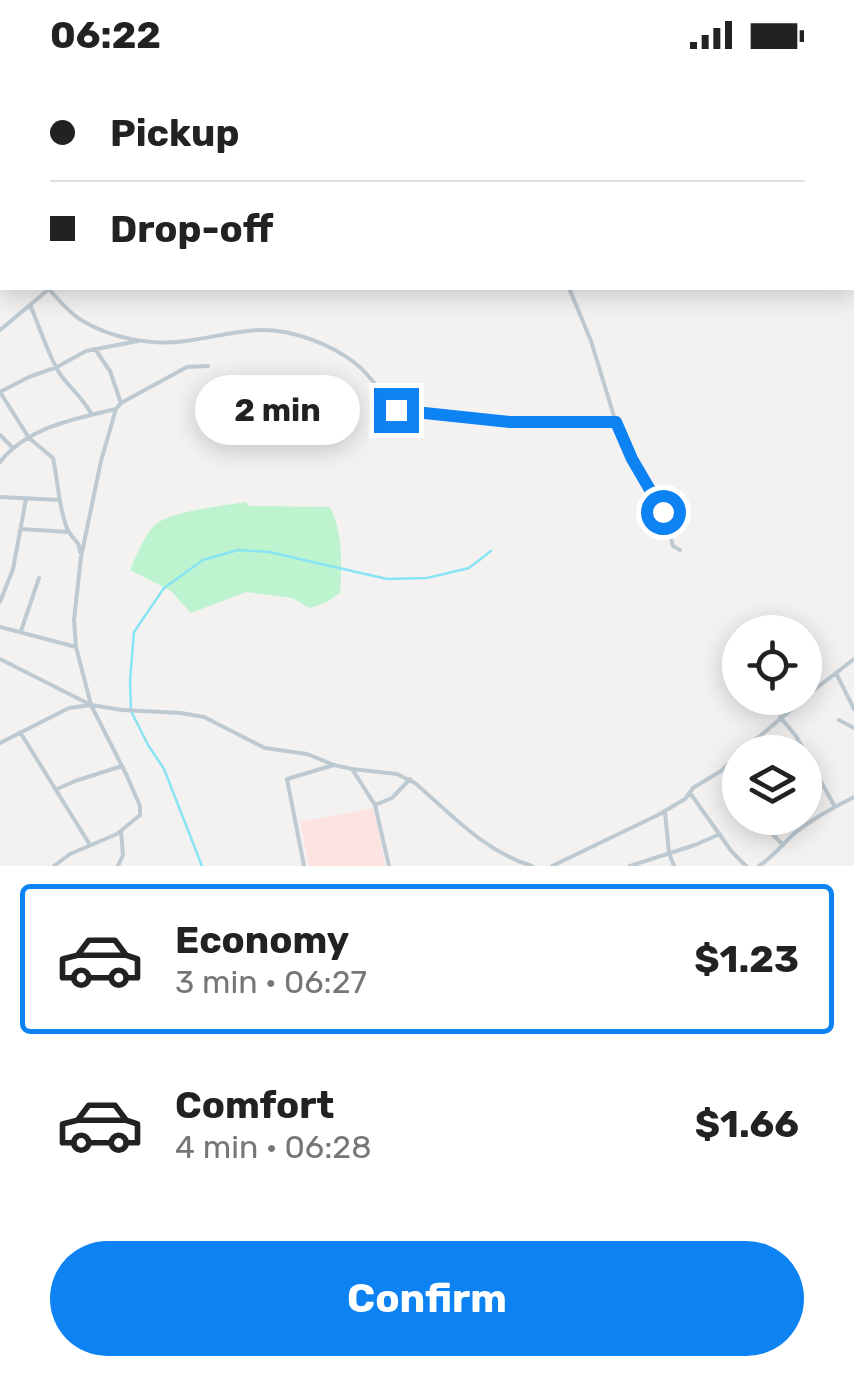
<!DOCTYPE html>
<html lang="en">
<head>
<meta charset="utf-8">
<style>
	body { margin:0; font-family:Rubik,sans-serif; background:#f2f2f2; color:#222; height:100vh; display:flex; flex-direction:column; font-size:38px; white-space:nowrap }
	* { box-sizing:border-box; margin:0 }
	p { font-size:32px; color:#767676 }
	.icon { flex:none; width:55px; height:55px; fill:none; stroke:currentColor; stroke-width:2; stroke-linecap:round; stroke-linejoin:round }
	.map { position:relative; height:796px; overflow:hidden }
	.side { display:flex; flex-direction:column; background:#fff; flex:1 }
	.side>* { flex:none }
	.banner { position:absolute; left:0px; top:0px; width:855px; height:220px; box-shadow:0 5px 25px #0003; display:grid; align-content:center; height:220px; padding:0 50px; background:#fff }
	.tools { position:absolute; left:722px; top:545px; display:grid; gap:20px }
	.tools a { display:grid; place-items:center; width:100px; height:100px; border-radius:50%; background:#fff; box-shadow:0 5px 25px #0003; font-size:50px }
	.end { position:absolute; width:45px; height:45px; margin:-22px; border:12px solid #0c82f3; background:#fff; box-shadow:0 0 0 5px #fff }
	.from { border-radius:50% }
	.bubble { position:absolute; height:70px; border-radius:35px; background:#fff; box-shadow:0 5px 25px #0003; font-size:32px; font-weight:700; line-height:70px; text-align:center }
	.banner b { display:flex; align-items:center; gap:35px; height:95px; font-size:38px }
	.banner b+b { border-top:2px solid #e0e0e0 }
	.banner i { width:25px; height:25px; background:#222 }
	ul { padding:18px 0 0; list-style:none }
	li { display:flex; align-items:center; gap:30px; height:150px; margin:0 20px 15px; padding:0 30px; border:5px solid transparent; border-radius:10px }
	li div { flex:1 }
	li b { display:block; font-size:38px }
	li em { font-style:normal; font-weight:700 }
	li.on { border-color:#0c82f3 }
	li>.icon { width:90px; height:90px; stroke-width:1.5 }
	.cta { display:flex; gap:20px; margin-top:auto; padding:20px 50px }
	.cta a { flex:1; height:115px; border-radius:60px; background:#0c82f3; color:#fff; font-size:40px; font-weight:700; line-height:115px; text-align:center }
	.status { display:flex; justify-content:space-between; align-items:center; height:70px; padding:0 50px; background:#fff; direction:ltr }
	.status svg { height:28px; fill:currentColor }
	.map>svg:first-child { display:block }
	.medical { fill:#fde2e2 }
	.green { fill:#bef3cf }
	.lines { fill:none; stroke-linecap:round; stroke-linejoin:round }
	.stream { stroke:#88e4f3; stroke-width:2.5 }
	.minor { stroke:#becad2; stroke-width:4 }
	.route { stroke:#0c82f3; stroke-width:12 }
</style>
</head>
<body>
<div class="status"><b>06:22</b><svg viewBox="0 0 49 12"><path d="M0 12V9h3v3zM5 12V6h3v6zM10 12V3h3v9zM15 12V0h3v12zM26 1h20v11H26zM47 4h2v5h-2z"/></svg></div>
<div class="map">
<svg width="854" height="796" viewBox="0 0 854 796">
	<rect width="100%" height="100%" fill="#f4f1f1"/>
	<path class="medical" d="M 374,738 L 385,796 L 309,796 L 300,752 Z"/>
	<path class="green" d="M 246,432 L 248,436 L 330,437 C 343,463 342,494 340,523 L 327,532 L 310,538 L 292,528 L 246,522 L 191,543 L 171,521 L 130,500 C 136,486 142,470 153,457 C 167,441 223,436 246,432 Z"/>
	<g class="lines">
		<path class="stream" d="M 0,155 L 2,154
			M 202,796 L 164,699 L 148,675 L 131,641 L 130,611 L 134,562 L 164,518 L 203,490 L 238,480 L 269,482 L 387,509 L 427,508 L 469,498 L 491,481"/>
		<path class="minor" d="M 377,0 L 378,2
			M 0,129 L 2,135
			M 48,218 C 58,229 68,242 81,250 C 110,268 152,276 186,271 C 211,268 236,260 262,260 C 294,260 330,274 355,293 C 371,305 383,326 396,341 L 510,353 L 616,352
			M 569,218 L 591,271 L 620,366 L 663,442 L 673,476 L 680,480
			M 30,235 C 40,257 47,283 60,304 C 70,318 82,327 91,343
			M 0,260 L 49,219
			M 95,279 L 110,301 L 121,333
			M 0,365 L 11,376
			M 0,392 C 27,357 75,349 116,339 L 121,333 L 187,297 L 208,296
			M 0,427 L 60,430
			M 21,459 L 69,462
			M 80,482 C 79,470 74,471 69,462 C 60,447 57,406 53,388 L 29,368 L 0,322 L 29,307 L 57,297 L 86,281 L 138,271
			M 0,532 L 13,499 L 26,429
			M 0,557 L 76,577
			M 21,561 L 39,508
			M 0,589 L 91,635 L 122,640 L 181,643 L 204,647 L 265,678 L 307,684 L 334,695 L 352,699 L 397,704 L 415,713 C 452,745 484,781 532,796
			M 836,603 L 854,639
			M 805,627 L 854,589
			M 780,647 L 796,666 L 835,737
			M 839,650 L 854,658
			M 20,662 L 90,775
			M 0,673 L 69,638 L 91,635
			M 741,682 L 805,628
			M 352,699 L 375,735 L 389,796
			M 57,719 L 75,711 L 122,696
			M 690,723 L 732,782 L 746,796
			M 375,735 L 392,728 L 410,709
			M 665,742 L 669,783 L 674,796
			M 757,748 L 783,775
			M 54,796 L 70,784 L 117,764 L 140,745 L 140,736 L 127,706 L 91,635 L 76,577 L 74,550 L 81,487 L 101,391 L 116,339
			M 118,796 L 123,785 L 121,762
			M 304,796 L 287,709 L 334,695
			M 552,796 L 658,745 L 685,729 L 693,718 L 721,701 L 740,683
			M 630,796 L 695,775 L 720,764
			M 759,796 C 775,785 782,774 796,762 C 814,748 834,737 854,727"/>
	</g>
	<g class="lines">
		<path class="route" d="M 396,340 L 510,352 L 616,352 L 632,389 L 663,442"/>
	</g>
</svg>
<div class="tools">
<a><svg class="icon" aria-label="locate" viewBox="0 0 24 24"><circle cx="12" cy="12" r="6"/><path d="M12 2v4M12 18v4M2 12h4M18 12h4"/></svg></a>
<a><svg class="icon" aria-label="layers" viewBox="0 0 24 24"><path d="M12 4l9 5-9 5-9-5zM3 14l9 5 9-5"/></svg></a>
</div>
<i class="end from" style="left:663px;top:442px"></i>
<i class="end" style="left:396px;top:340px"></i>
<div class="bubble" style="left:195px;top:305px;width:165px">2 min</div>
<div class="banner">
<b><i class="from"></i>Pickup</b>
<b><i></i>Drop-off</b>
</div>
</div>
<section class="side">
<ul>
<li class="on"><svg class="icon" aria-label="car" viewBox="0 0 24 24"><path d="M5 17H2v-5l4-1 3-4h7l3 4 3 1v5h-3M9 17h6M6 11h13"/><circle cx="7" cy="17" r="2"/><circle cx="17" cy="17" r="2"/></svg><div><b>Economy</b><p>3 min · 06:27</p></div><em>$1.23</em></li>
<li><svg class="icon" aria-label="car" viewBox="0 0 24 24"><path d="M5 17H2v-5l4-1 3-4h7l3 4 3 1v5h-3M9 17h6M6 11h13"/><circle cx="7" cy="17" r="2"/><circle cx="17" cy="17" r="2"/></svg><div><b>Comfort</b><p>4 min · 06:28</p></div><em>$1.66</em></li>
</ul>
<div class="cta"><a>Confirm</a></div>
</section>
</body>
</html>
